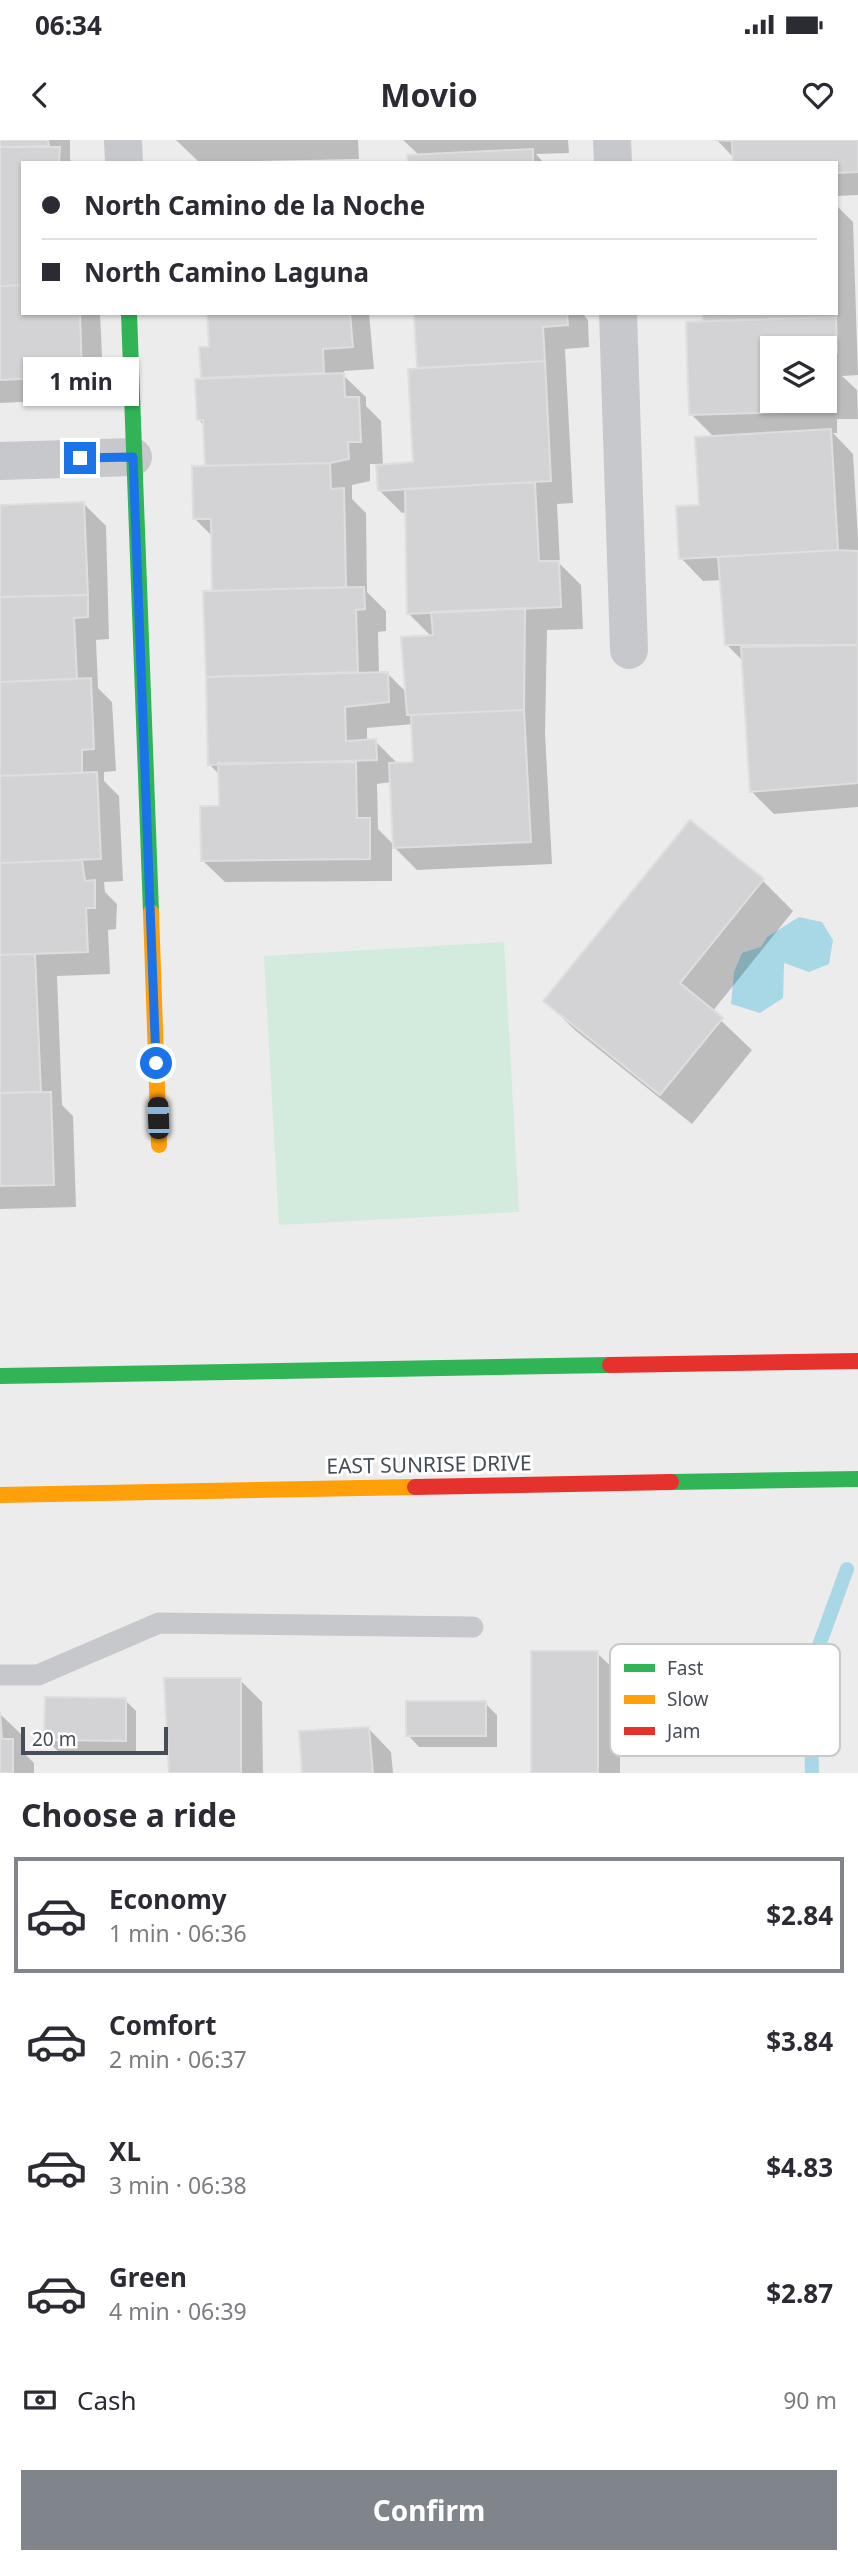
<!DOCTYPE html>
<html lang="en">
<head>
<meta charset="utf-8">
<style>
	body { margin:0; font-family:"Noto Sans",sans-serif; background:#f7f7f7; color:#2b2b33; height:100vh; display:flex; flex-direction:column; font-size:26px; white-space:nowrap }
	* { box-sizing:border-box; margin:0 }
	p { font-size:23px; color:#7c7c81 }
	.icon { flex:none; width:38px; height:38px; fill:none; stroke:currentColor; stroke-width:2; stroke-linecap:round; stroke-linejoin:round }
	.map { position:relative; height:1633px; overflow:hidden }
	.panel { display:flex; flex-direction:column; background:#fff; flex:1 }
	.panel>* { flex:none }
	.banner { position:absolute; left:21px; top:21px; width:817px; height:154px; border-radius:0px; box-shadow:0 2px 5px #0004; display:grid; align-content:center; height:154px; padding:0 21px; background:#fff }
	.tools { position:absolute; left:760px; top:196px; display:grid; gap:14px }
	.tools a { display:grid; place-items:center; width:77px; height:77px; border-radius:0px; background:#fff; box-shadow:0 2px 5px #0004; font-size:35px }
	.scale { position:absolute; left:21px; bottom:18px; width:147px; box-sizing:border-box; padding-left:7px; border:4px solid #454e57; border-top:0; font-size:19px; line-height:24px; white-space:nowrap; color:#454e57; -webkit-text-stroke:5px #fff; paint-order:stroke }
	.end { position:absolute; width:32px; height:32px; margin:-16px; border:9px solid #1a73e8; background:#fff; box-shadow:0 0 0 4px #fff }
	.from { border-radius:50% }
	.bubble { position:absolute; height:49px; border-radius:0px; background:#fff; box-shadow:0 2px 5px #0004; font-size:23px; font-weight:700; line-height:49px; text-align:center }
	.car { position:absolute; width:21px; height:42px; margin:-21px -10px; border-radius:9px; box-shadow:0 0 5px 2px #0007; background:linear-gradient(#222 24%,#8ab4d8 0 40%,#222 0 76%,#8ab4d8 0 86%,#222 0) }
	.banner b { display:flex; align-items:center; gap:24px; height:66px; font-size:26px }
	.banner b+b { border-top:2px solid #e1e1e2 }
	.banner i { width:18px; height:18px; background:#2b2b33 }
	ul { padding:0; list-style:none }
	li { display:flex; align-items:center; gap:21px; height:116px; margin:0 14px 10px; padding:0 7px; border:4px solid transparent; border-radius:0px }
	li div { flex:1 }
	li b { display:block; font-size:26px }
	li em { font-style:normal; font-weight:700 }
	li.selected { border-color:#80858b }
	li>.icon { width:63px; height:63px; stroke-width:1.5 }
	h2 { padding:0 21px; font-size:32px; line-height:84px }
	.pay { display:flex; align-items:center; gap:18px; height:77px; padding:0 21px; font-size:26px }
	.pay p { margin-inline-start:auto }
	.button { display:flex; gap:14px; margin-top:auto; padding:14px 21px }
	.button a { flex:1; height:80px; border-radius:0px; background:#80858b; color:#fff; font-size:28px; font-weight:700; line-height:80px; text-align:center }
	.status { display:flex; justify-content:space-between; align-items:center; height:49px; padding:0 35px; background:#fff; direction:ltr }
	.status svg { height:19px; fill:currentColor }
	header { display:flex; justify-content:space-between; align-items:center; height:91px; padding:0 21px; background:#fff; font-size:32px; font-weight:700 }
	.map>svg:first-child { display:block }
	.green { fill:#d2ebdc }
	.water { fill:#a8d8e6 }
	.shadow { fill:#0003; fill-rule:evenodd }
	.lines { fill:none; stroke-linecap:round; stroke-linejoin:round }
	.stream { stroke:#a8d8e6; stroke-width:14 }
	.building { fill:#d3d3d5; stroke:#dededf; stroke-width:2 }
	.lane { stroke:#c6c8cb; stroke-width:21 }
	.street { stroke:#c6c8cb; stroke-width:38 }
	.fast { stroke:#30b455; stroke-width:16 }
	.slow { stroke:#ff9f0a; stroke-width:16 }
	.jam { stroke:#e5322d; stroke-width:16 }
	.route { stroke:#1a73e8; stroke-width:9 }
	.labels { text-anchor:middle; stroke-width:6; stroke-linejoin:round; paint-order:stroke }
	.street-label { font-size:21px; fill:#454e57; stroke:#fff }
	.key { fill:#fff; stroke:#c7cacd; stroke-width:2 }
	.key-label { font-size:19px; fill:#454e57 }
</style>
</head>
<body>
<div class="status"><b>06:34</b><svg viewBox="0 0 49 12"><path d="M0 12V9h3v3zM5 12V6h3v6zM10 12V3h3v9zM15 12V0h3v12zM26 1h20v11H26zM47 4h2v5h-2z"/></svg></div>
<header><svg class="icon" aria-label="back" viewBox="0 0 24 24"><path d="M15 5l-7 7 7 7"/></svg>Movio<svg class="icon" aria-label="heart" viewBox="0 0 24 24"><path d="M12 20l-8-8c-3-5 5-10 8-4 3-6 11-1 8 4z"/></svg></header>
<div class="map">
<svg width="858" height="1633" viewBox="0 0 858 1633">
	<rect width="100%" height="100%" fill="#edecec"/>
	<path class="green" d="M 504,802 L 519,1072 L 279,1085 L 264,816 Z"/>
	<path class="water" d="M 799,777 L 822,782 L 833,800 L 829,824 L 809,832 L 784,823 L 783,858 L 760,873 L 731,864 L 734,832 L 742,813 L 761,807 L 767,797 Z"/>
	<path class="shadow" d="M 0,0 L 70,0 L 70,20 L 73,23 L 23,23 L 23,173 L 100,173 L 104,258 L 0,263 Z
		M 176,0 L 358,0 L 359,19 L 199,22 Z
		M 403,0 L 568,0 L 569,13 L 536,14 L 544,23 L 409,23 L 420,16 Z
		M 717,0 L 858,0 L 858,55 L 836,56 L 836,23 L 735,19 Z
		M 836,65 L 853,82 L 858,235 L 842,236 L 857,250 L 858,279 L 837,279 L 837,293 L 833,293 L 853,314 L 858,398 L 858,667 L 774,674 L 752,652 L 744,522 L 726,504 L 722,440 L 703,441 L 681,418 L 701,366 L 715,298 L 691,274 L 704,173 L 836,173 ZM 772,208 L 824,208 L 824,261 L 772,261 Z
		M 208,173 L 369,173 L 374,229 L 344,231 L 344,236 L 366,257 L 366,266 L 381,281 L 383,326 L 415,324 L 419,230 L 416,174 L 582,173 L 588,180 L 589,207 L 565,209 L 573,363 L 557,364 L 560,424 L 581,445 L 583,489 L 547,490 L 545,593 L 552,724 L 417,730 L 392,705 L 392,741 L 225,742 L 202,720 L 220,668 L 220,635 L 209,624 L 205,453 L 214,452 L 213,397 L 195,379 L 207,327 L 205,286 L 198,279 L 203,240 L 201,209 L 211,209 ZM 370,324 L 378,324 L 379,350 L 402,373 L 407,372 L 408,473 L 432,497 L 407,553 L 387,533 L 379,534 L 378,492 L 386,491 L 386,471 L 367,452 L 366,373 L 352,359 L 352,345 L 370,341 ZM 414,584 L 415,623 L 397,623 L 375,601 L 367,601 L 367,588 ZM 391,642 L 394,705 L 378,689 L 377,644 Z
		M 84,364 L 106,386 L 109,499 L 96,500 L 98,548 L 112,562 L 116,631 L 104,632 L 104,641 L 119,656 L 123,741 L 104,742 L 105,752 L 117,764 L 116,789 L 108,790 L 110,834 L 57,836 L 62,965 L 73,976 L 76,1067 L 0,1069 L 0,367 Z
		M 690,682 L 763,741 L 793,771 L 712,872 L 752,910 L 692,984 L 576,891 L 545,861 Z
		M 597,1513 L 620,1535 L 620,1633 L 532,1633 Z
		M 240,1540 L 262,1562 L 263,1633 L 170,1633 Z
		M 125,1560 L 136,1571 L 136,1612 L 58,1611 L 46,1600 Z
		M 485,1563 L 497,1575 L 497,1607 L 419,1607 L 408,1595 Z
		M 0,1574 L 23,1596 L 23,1612 L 34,1623 L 34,1633 L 0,1633 Z
		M 369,1589 L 391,1612 L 393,1633 L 304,1633 Z"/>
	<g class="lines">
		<path class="stream" d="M 812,1633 L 810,1530 L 847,1429"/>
	</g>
	<path class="building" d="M 0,0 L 48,0 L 49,6 L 0,7 Z
		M 715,0 L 858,0 L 858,32 L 836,33 L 836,23 L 733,23 L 732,1 Z
		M 0,7 L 60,7 L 59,23 L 23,23 L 23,145 L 0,146 Z
		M 533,9 L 533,23 L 408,23 L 407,15 Z
		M 23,145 L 23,173 L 80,173 L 82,236 L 0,240 L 0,146 Z
		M 207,173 L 350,173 L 353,207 L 323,209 L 324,233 L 201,238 L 199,207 L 209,207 Z
		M 414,173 L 567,173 L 568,185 L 543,187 L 545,221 L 417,228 Z
		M 702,173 L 835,173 L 836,177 L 703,181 Z
		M 836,177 L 837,213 L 824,214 L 824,208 L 772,208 L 772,261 L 815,261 L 816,271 L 689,275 L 686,182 Z
		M 545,221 L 551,341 L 378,351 L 376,325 L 413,322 L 408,229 Z
		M 824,226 L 835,226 L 836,257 L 824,257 Z
		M 344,233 L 345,257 L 359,257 L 361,302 L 348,302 L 349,319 L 330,323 L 205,326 L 203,280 L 197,280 L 195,239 Z
		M 831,289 L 838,410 L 679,419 L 676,366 L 699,365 L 695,297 Z
		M 330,323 L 331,349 L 344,348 L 346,447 L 212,451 L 211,379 L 193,379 L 192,326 Z
		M 535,342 L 539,421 L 559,421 L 561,467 L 407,474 L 405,349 Z
		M 84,362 L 88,455 L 0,457 L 0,365 Z
		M 838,410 L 858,411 L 858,505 L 725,505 L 718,417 Z
		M 364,447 L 365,469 L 356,470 L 358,532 L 206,537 L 203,451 Z
		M 88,455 L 88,477 L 74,478 L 77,539 L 0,542 L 0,457 Z
		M 525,468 L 524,570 L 407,575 L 401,497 L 433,495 L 431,472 Z
		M 858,505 L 858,643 L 750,652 L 741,507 Z
		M 388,532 L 389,562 L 345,567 L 346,601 L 376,599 L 377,620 L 208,625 L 206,537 Z
		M 91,538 L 94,609 L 82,610 L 82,633 L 0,636 L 0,542 Z
		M 524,570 L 531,702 L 393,708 L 389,623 L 413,622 L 411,575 Z
		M 356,622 L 357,678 L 370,678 L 370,719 L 201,721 L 200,666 L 219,666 L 218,623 Z
		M 97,632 L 101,719 L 0,723 L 0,636 Z
		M 690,680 L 764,739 L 680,843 L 723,878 L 660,955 L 543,861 Z
		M 82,720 L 85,741 L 95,740 L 95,768 L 86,768 L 88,812 L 0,815 L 0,723 Z
		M 35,814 L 41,952 L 0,953 L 0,815 Z
		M 51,952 L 54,1045 L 0,1046 L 0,953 Z
		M 531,1511 L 598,1511 L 598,1633 L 531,1633 Z
		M 164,1538 L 241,1538 L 241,1633 L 169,1633 Z
		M 45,1557 L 126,1558 L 126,1601 L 44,1600 Z
		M 406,1561 L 486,1561 L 486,1596 L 406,1596 Z
		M 0,1572 L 2,1599 L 13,1599 L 13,1633 L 0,1633 Z
		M 369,1587 L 373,1633 L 302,1633 L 299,1591 Z"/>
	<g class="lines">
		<path class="lane" d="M 0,1535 L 38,1535 L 159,1483 L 473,1487"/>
		<path class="street" d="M 123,0 L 124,23
			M 612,0 L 613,23
			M 618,173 L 629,510
			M 0,321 L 133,317"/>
		<path class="fast" d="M 129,173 L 151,772
			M 0,1236 L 610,1225
			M 671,1342 L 858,1339"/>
		<path class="slow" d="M 151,772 L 159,1005
			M 0,1355 L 415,1347"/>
		<path class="jam" d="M 610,1225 L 858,1221
			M 415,1347 L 671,1342"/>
	</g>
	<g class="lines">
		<path class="route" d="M 80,318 L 133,317 L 156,923"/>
	</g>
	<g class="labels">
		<g class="street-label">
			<text transform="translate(429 1325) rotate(-1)" y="7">EAST SUNRISE DRIVE</text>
		</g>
	</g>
	<rect x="610" y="1504" width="230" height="112" rx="10" class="key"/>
	<rect x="624" y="1524" width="31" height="8" fill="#30b455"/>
	<rect x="624" y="1555" width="31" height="9" fill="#ff9f0a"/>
	<rect x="624" y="1587" width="31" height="8" fill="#e5322d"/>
	<g class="key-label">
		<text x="667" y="1535">Fast</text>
		<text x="667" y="1566">Slow</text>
		<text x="667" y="1598">Jam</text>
	</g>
</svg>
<div class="tools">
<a><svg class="icon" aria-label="layers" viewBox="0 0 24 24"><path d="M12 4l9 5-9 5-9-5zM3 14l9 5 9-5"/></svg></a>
</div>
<div class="scale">20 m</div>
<i class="end from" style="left:156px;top:923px"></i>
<i class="end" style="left:80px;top:318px"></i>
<div class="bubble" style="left:23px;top:217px;width:116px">1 min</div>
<i class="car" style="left:158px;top:978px;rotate:358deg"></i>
<div class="banner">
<b><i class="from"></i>North Camino de la Noche</b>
<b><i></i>North Camino Laguna</b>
</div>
</div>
<section class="panel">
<h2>Choose a ride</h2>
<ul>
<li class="selected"><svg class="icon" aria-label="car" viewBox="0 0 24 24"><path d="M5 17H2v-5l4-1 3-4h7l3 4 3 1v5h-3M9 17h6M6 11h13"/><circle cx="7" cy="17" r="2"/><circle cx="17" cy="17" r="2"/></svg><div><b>Economy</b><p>1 min · 06:36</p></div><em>$2.84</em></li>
<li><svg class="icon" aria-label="car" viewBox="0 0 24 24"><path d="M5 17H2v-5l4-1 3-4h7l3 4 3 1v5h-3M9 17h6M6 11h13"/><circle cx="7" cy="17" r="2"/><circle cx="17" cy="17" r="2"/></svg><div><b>Comfort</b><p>2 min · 06:37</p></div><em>$3.84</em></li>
<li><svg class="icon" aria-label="car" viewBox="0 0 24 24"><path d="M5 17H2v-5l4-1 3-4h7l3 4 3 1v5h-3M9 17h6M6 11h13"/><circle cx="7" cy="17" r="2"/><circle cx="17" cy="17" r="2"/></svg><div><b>XL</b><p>3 min · 06:38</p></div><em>$4.83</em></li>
<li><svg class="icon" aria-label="car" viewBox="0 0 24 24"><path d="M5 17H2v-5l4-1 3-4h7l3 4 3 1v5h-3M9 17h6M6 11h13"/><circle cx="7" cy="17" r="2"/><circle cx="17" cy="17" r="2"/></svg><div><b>Green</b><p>4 min · 06:39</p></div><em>$2.87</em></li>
</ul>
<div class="pay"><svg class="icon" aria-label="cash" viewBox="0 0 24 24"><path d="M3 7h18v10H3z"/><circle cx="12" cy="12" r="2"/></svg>Cash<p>90 m</p></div>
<div class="button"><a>Confirm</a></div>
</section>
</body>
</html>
